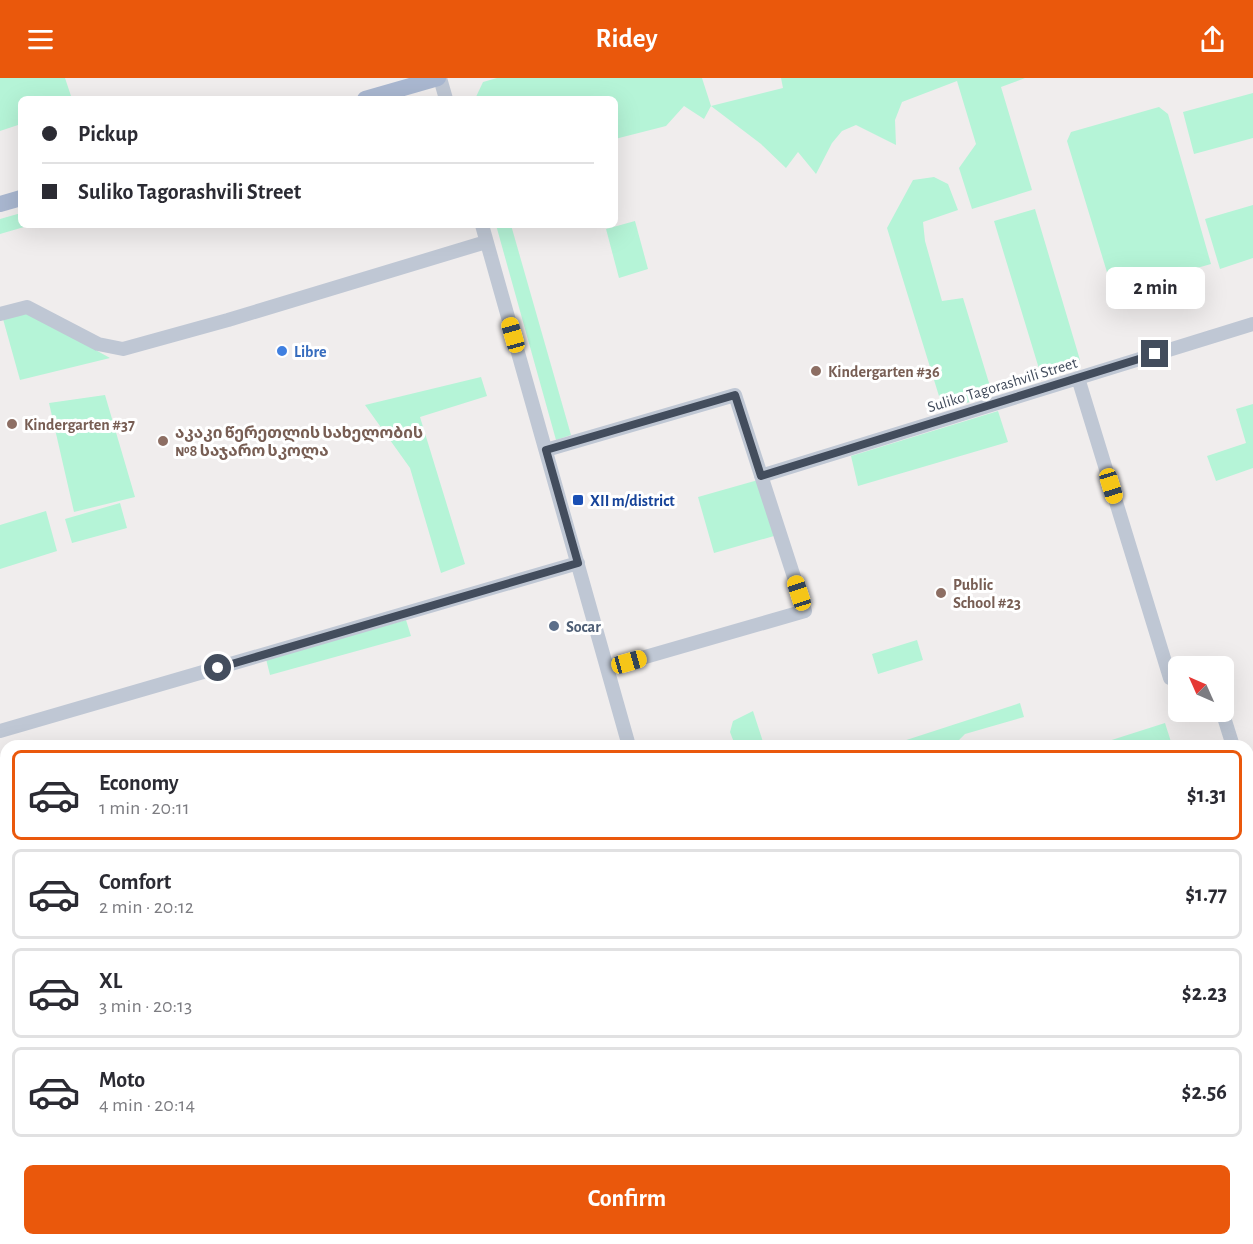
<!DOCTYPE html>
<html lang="en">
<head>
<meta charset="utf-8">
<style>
	body { margin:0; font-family:"Alegreya Sans","Noto Sans Georgian",sans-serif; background:#f7f7f7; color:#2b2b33; height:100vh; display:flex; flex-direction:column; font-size:22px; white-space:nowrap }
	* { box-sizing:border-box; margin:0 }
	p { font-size:20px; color:#7c7c81 }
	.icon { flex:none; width:33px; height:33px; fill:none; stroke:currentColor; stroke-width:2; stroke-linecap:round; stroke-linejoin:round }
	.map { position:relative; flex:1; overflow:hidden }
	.side { position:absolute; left:0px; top:662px; width:1254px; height:506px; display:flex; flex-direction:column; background:#fff; border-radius:18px 18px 0 0; box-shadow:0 6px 24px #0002 }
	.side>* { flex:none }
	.hud { position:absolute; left:18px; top:18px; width:600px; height:132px; border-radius:9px; box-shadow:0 6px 24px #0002; display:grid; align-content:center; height:132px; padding:0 24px; background:#fff }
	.needle { width:39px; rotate:315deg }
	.controls { position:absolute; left:1168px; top:578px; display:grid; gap:12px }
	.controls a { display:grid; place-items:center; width:66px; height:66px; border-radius:9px; background:#fff; box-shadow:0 6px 24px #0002; font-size:30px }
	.end { position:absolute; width:27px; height:27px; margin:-14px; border:8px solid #434d5d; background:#fff; box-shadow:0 0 0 3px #fff }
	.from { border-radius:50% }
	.bubble { position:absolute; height:42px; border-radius:9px; background:#fff; box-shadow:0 6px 24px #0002; font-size:20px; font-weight:600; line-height:42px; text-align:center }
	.car { position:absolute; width:18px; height:36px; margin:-18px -9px; border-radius:8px; box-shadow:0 0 4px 2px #0007; background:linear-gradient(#f5c518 24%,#345 0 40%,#f5c518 0 76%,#345 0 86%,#f5c518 0) }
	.hud b { display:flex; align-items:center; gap:21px; height:57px; font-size:22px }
	.hud b+b { border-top:2px solid #e1e1e2 }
	.hud i { width:15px; height:15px; background:#2b2b33 }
	ul { padding:10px 0 0; list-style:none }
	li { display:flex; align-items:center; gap:18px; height:90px; margin:0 12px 9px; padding:0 12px; border:3px solid #e1e1e2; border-radius:9px }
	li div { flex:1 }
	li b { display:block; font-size:22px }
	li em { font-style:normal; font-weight:600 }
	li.current { border-color:#ea580c }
	li>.icon { width:54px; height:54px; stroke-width:1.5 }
	.cta { display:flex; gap:12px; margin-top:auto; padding:12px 24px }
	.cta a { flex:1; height:69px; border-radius:9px; background:#ea580c; color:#fff; font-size:24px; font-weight:600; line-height:69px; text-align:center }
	header { display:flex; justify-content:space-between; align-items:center; height:78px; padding:0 24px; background:#ea580c; color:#fff; font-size:27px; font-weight:600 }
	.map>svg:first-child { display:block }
	.green { fill:#b5f4d7 }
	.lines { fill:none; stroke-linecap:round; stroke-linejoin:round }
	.minor { stroke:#bfc7d4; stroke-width:14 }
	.major { stroke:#a9b7d0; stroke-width:16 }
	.route { stroke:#434d5d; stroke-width:8 }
	.shop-dot { fill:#3f7fe0; stroke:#fff; stroke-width:2 }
	.education-dot { fill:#8d6e63; stroke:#fff; stroke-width:2 }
	.transit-dot { fill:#1a4fb4; stroke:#fff; stroke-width:2 }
	.service-dot { fill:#5c6f8a; stroke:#fff; stroke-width:2 }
	.labels { text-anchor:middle; stroke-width:6; stroke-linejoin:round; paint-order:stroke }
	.shop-label { font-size:16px; font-weight:bold; fill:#366cbe; stroke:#fff; text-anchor:start }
	.education-label { font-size:16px; font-weight:bold; fill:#785e54; stroke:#fff; text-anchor:start }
	.street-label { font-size:16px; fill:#434d5d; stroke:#fff }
	.transit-label { font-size:16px; font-weight:bold; fill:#164399; stroke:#fff; text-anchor:start }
	.service-label { font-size:16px; font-weight:bold; fill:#4e5e75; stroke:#fff; text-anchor:start }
</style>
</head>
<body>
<header><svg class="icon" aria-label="menu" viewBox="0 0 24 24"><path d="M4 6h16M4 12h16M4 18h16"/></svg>Ridey<svg class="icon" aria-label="share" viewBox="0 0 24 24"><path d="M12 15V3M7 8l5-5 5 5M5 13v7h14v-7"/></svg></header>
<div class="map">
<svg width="1253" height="1166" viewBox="0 0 1253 1166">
	<rect width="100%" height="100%" fill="#f0eded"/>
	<path class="green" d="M 0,0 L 65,0 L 72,21 L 21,21 L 21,46 L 0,53 Z
		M 497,0 L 702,0 L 711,28 L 783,10 L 781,0 L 1025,0 L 1001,9 L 1032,112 L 972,131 L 959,90 L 976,66 L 957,3 L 902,24 L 895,42 L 896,67 L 856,47 L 842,53 L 832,65 L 816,96 L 798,74 L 786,90 L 761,66 L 711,28 L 704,41 L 684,28 L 666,48 L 615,61 L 615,21 L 475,21 L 483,4 Z
		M 1253,15 L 1253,60 L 1194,76 L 1183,34 Z
		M 1159,29 L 1168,36 L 1211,186 L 1162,200 L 1157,200 L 1154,196 L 1149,196 L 1117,207 L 1110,204 L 1067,63 L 1071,54 Z
		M 934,99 L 948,106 L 958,132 L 923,144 L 925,163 L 942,223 L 963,220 L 993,318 L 943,331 L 887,150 L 913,102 Z
		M 1253,127 L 1253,180 L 1220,191 L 1205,141 Z
		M 1035,131 L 1080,282 L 1040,294 L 994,143 Z
		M 21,135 L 21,147 L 31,147 L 0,156 L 0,141 Z
		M 635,143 L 648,191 L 619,200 L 606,151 Z
		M 496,147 L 511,147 L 571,357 L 556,362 Z
		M 27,234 L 110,280 L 20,302 L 3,241 Z
		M 481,299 L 487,318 L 420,339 L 465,486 L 441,495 L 410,390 L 365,327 Z
		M 105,317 L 135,419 L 74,434 L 49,325 Z
		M 1253,326 L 1253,390 L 1216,403 L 1207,378 L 1246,365 L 1236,331 Z
		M 998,333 L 1008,364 L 858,408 L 851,378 Z
		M 758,402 L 774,458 L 714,475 L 698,419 Z
		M 120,425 L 127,450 L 72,465 L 65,441 Z
		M 46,433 L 57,473 L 0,491 L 0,447 Z
		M 406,542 L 411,558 L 270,597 L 266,581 Z
		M 917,562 L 923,582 L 878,596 L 872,576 Z
		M 1020,625 L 1024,639 L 965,656 L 954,667 L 891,667 Z
		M 753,633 L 764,667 L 735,667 L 730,654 L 733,643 Z
		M 1165,645 L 1172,667 L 1096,667 Z"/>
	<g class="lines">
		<path class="minor" d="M 440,0 L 446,21
			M 482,147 L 629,668
			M 0,236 L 27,229 L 98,266 L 123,271 L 228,242 L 486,164
			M 1078,300 L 1170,600 L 1179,601
			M 546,372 L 735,317 L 805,533 L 607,590
			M 761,398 L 1253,246
			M 1222,633 L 1233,668
			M 0,653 L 578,485
			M 1248,719 L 1253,736
			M 1248,821 L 1250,777 L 1253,774
			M 1248,923 L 1253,925
			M 1248,1077 L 1253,1078
			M 0,1095 L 6,1116
			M 0,1136 L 6,1134
			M 19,1161 L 21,1166
			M 754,1161 L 757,1166
			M 856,1161 L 858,1166
			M 1135,1161 L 1140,1166
			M 646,1166 L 663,1161
			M 781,1166 L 781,1161
			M 1084,1166 L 1086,1161"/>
		<path class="major" d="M 365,21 L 438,0
			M 0,126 L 21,120"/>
	</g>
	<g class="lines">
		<path class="route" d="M 218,590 L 578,485 L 546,372 L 735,317 L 761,398 L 1155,276"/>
	</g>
	<circle class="shop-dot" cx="282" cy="273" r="6"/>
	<g class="education-dot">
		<circle cx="816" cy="293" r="6"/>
		<circle cx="12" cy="346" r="6"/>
		<circle cx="163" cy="363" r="6"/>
		<circle cx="941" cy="515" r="6"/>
	</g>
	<rect class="transit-dot" x="572" y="416" width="12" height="12" rx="3"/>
	<circle class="service-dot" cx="554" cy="548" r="6"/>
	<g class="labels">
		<g class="shop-label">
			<text x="294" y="279">Libre</text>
		</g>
		<g class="education-label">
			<text x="828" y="299">Kindergarten #36</text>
			<text x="24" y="352">Kindergarten #37</text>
			<text x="175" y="360">აკაკი წერეთლის სახელობის<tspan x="175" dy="18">№8 საჯარო სკოლა</tspan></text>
			<text x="953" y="512">Public<tspan x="953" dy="18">School #23</tspan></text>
		</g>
		<g class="street-label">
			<text transform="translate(1002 306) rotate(-17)" y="6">Suliko Tagorashvili Street</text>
		</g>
		<g class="transit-label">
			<text x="590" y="428">XII m/district</text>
		</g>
		<g class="service-label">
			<text x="566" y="554">Socar</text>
		</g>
	</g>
</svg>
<div class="controls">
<a><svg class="needle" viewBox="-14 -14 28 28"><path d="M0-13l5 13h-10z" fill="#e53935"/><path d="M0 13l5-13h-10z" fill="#7c7c81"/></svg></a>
</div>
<i class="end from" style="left:218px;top:590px"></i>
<i class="end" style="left:1155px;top:276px"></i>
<div class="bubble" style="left:1106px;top:189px;width:99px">2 min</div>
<i class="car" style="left:513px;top:257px;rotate:344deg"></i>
<i class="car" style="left:1111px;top:408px;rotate:163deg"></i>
<i class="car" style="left:799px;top:515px;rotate:342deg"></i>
<i class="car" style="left:629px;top:584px;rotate:74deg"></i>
<div class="hud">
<b><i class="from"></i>Pickup</b>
<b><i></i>Suliko Tagorashvili Street</b>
</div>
<section class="side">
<ul>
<li class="current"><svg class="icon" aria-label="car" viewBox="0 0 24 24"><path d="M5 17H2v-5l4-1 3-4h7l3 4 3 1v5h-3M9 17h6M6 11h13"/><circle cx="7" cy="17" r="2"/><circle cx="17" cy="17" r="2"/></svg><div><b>Economy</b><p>1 min · 20:11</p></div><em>$1.31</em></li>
<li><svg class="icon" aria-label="car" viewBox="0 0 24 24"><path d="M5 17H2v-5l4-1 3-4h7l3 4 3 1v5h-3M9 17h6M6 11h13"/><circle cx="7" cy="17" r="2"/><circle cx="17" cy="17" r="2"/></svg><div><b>Comfort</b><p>2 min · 20:12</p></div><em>$1.77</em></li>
<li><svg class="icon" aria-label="car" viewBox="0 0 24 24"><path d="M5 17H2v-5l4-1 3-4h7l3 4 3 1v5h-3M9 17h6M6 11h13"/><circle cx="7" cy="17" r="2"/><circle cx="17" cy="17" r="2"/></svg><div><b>XL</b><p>3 min · 20:13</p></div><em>$2.23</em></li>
<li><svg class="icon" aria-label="car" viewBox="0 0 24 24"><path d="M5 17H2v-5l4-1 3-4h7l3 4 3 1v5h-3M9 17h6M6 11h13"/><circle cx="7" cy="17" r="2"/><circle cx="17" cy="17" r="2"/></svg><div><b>Moto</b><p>4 min · 20:14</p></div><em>$2.56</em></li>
</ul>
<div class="cta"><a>Confirm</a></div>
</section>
</div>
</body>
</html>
